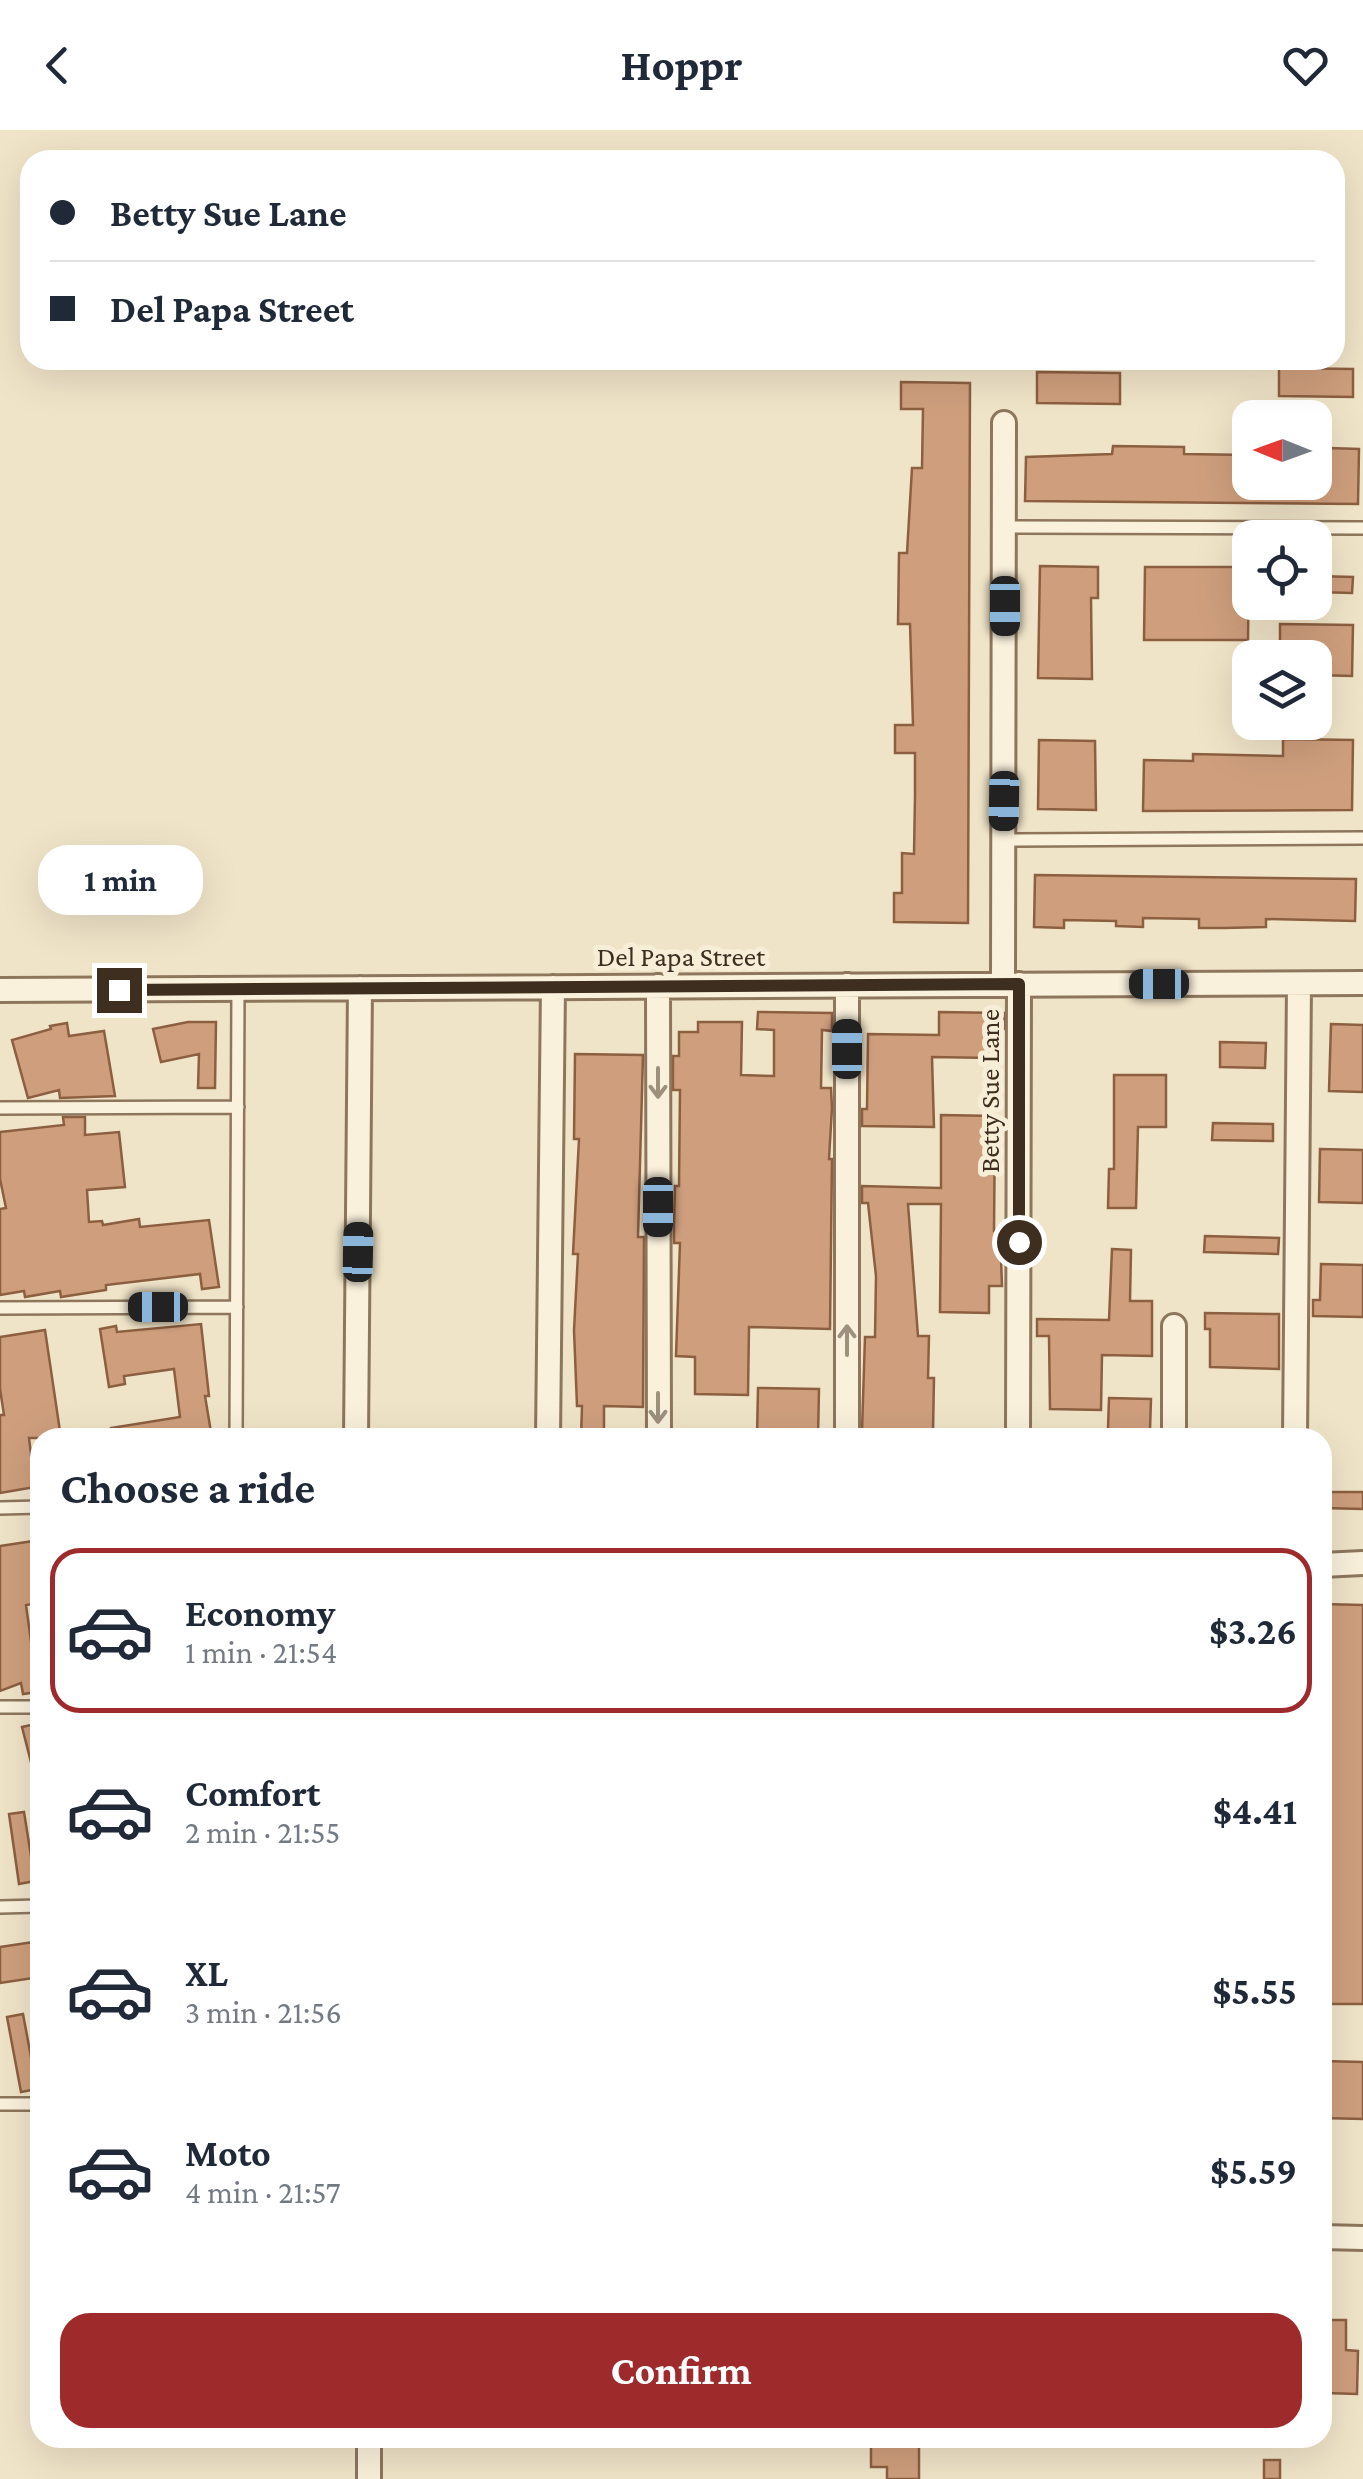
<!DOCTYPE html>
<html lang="en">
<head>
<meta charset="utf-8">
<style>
	body { margin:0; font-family:"Crimson Pro",serif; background:#f2f2f3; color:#1f2937; height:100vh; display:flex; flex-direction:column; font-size:38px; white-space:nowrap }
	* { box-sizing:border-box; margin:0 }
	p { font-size:32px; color:#747a83 }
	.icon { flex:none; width:55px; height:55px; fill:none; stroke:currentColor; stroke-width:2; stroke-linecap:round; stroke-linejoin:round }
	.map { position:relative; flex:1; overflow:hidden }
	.details { position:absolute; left:30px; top:1298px; width:1302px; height:1020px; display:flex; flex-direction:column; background:#fff; border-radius:30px; box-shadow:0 10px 40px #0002 }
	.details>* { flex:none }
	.guide { position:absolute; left:20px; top:20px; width:1325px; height:220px; border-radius:30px; box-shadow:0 10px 40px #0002; display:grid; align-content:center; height:220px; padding:0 30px; background:#fff }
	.needle { width:65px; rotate:271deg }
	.tools { position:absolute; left:1232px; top:270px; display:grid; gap:20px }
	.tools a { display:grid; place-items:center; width:100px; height:100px; border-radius:20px; background:#fff; box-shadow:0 10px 40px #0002; font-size:50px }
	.end { position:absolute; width:45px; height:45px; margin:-22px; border:12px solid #3d2e20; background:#fff; box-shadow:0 0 0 5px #fff }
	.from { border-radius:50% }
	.bubble { position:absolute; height:70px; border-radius:30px; background:#fff; box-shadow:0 10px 40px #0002; font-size:32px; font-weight:700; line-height:70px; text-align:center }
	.car { position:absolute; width:30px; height:60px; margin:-30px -15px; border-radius:12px; box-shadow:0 0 8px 2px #0007; background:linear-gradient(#222 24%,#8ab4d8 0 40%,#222 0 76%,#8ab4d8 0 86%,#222 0) }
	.guide b { display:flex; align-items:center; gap:35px; height:95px; font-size:38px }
	.guide b+b { border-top:2px solid #e0e1e3 }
	.guide i { width:25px; height:25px; background:#1f2937 }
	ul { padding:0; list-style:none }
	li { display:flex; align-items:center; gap:30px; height:165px; margin:0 20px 15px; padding:0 10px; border:5px solid transparent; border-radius:30px }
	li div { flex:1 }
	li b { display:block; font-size:38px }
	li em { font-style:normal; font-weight:700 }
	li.active { border-color:#9e2a2b }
	li>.icon { width:90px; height:90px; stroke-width:1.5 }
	h2 { padding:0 30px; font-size:45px; line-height:120px }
	.primary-button { display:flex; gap:20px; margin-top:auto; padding:20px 30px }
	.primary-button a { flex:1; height:115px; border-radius:30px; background:#9e2a2b; color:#fff; font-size:40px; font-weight:700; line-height:115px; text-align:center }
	header { display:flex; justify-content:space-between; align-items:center; height:130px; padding:0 30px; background:#fff; font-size:45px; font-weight:700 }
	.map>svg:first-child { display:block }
	.building { fill:#cf9f7d; stroke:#8d5f41; stroke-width:2.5 }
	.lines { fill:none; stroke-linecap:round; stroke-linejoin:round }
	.lane-casing { stroke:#8d765c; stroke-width:16 }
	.street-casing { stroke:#8d765c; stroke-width:28 }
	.lane { stroke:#faf1dc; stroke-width:11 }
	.street { stroke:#faf1dc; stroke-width:22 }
	.oneway { stroke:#9c907e }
	.route { stroke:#3d2e20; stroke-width:12 }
	.labels { text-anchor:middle; stroke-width:10; stroke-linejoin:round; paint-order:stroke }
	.street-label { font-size:28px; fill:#3d2e20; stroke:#f7eed8 }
</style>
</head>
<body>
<header><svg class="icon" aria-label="back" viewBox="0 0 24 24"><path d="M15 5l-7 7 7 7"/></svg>Hoppr<svg class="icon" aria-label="heart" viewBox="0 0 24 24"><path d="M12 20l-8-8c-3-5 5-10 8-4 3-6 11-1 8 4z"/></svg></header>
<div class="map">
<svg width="1363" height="2349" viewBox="0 0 1363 2349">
	<rect width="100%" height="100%" fill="#f0e4c8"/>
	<path class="building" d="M 1279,238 L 1353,239 L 1353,267 L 1279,266 Z
		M 1037,242 L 1120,243 L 1120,274 L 1037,273 Z
		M 901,252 L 970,253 L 968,793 L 894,792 L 894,763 L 902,763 L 902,723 L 914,724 L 915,666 L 915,623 L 895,623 L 895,595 L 913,595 L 910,494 L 898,494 L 899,423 L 907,423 L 912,338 L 922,338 L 923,279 L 901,279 Z
		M 1113,316 L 1184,317 L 1184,324 L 1250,325 L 1250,352 L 1329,352 L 1329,318 L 1359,319 L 1358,374 L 1025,371 L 1026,327 L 1112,324 Z
		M 1040,436 L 1098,437 L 1098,468 L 1091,468 L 1092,549 L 1038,548 Z
		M 1145,437 L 1249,437 L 1248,510 L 1144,510 Z
		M 1315,446 L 1353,447 L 1352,463 L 1315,462 Z
		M 1280,494 L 1353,495 L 1352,546 L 1315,545 L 1315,528 L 1280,528 Z
		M 1283,609 L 1353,610 L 1352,680 L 1143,681 L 1144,630 L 1193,631 L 1193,624 L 1283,626 Z
		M 1039,610 L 1095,611 L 1096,680 L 1038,679 Z
		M 1035,745 L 1356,749 L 1355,791 L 1266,789 L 1266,797 L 1225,798 L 1199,798 L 1199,789 L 1143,788 L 1143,797 L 1116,796 L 1116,791 L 1064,790 L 1064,798 L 1034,797 Z
		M 758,882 L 832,883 L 832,901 L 822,900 L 821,958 L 831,958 L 832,978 L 829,1029 L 832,1029 L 830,1199 L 749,1197 L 748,1265 L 695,1264 L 695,1227 L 676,1226 L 680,1113 L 674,1113 L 674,1095 L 675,1056 L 679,1056 L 680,960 L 673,960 L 673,926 L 679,926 L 679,902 L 698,902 L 698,892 L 742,892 L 741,945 L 774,946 L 774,900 L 757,899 Z
		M 939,882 L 1004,883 L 1004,899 L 992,899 L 992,928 L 932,927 L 934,997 L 862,996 L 862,979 L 867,979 L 868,904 L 939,905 Z
		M 188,892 L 216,892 L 215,958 L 198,958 L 199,924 L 161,932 L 153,899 Z
		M 67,893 L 69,906 L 104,901 L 115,966 L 60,968 L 59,960 L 28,968 L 12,910 L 51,899 L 50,896 Z
		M 1331,894 L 1363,895 L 1363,962 L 1329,961 Z
		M 1220,912 L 1266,913 L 1265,938 L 1220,937 Z
		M 575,924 L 643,925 L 638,1107 L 644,1107 L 643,1277 L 604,1276 L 604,1308 L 581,1308 L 582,1276 L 577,1276 L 574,1200 L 578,1124 L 573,1124 L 579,1009 L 574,1009 Z
		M 1114,945 L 1166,945 L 1166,997 L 1138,997 L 1136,1078 L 1108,1078 L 1109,1039 L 1114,1039 Z
		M 941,985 L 995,986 L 994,1101 L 1000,1101 L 1002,1156 L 989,1156 L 989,1183 L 940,1182 L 941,1074 L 908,1074 L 918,1206 L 929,1206 L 928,1248 L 934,1248 L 933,1302 L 862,1301 L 865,1207 L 875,1207 L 876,1146 L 868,1073 L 862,1073 L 862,1056 L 941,1058 Z
		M 63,987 L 85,987 L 85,1005 L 119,1002 L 125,1057 L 87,1060 L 89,1092 L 102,1091 L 103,1095 L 139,1089 L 140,1097 L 209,1090 L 219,1157 L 202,1159 L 200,1144 L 106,1155 L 106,1160 L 61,1167 L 60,1161 L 25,1167 L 24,1161 L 0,1165 L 0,1079 L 6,1078 L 0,1049 L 0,1002 L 64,995 Z
		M 1213,993 L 1273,994 L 1273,1011 L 1212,1010 Z
		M 1320,1019 L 1363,1020 L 1363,1073 L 1319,1072 Z
		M 1205,1106 L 1279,1108 L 1278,1124 L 1204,1122 Z
		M 1112,1119 L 1131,1120 L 1130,1171 L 1152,1171 L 1152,1226 L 1102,1225 L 1101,1280 L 1050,1279 L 1049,1206 L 1037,1206 L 1037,1189 L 1109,1190 Z
		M 1321,1134 L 1363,1135 L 1363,1187 L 1313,1186 L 1313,1170 L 1320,1170 Z
		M 1205,1183 L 1279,1184 L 1279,1239 L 1210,1237 L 1210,1199 L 1205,1199 Z
		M 201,1194 L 209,1266 L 205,1266 L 212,1308 L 112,1308 L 111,1298 L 180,1287 L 174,1239 L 124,1246 L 125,1254 L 109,1257 L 100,1199 L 116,1196 L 117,1202 Z
		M 45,1200 L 61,1308 L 29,1308 L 35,1357 L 0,1363 L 0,1285 L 4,1285 L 0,1259 L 0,1207 Z
		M 758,1258 L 819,1259 L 818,1308 L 757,1308 Z
		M 1109,1268 L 1151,1269 L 1150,1300 L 1108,1299 Z
		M 1322,1362 L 1363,1362 L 1363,1379 L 1322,1378 Z
		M 40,1410 L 40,1473 L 26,1475 L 38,1562 L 23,1564 L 21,1553 L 0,1561 L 0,1416 Z
		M 1322,1474 L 1363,1475 L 1363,1874 L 1322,1874 Z
		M 40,1593 L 40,1644 L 34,1644 L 22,1597 Z
		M 24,1682 L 35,1751 L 19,1754 L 9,1684 Z
		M 40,1811 L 40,1847 L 0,1853 L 0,1817 Z
		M 23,1884 L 37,1959 L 21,1962 L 7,1887 Z
		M 1322,1931 L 1363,1932 L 1363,1989 L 1322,1988 Z
		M 1326,2190 L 1346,2190 L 1346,2220 L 1358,2221 L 1357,2264 L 1325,2263 Z
		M 891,2308 L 919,2308 L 919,2349 L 887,2349 L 887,2337 L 871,2337 L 871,2315 L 891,2315 Z
		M 1264,2330 L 1280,2330 L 1280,2349 L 1264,2349 Z"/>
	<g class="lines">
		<defs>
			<path id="lane" d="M 1006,397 L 1363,398
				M 1003,710 L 1363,708
				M 0,978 L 238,977
				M 0,1178 L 237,1177
				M 236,1308 L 238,859
				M 0,1378 L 40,1377
				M 0,1577 L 40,1577
				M 0,1777 L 40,1776
				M 0,1974 L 40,1974"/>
			<path id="street" d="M 1003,854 L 1004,293
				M 658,856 L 659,1308
				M 0,860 L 1363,853
				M 356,1308 L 360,858
				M 548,1308 L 553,857
				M 847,1308 L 847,855
				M 1018,1308 L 1019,854
				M 1174,1308 L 1174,1196
				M 1295,1308 L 1299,854
				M 1322,1435 L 1363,1433
				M 1322,2107 L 1363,2108
				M 369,2349 L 369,2308"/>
		</defs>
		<use href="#lane" class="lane-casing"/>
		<use href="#street" class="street-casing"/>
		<use href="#lane" class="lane"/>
		<use href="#street" class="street"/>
	</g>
	<defs><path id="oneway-shaft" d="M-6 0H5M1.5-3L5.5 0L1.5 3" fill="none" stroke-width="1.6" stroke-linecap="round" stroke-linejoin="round" transform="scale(2.5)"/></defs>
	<g class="oneway">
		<use href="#oneway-shaft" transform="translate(658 953) rotate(90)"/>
		<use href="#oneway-shaft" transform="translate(847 1210) rotate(-90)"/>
		<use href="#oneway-shaft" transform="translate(658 1278) rotate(90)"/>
	</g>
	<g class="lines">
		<path class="route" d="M 119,860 L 1019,854 L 1019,1112"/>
	</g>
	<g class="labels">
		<g class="street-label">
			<text x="681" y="836">Del Papa Street</text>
			<text transform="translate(989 961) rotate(-90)" y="10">Betty Sue Lane</text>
		</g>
	</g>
</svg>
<div class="tools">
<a><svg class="needle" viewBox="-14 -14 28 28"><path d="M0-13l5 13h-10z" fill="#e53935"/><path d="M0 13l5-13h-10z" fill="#747a83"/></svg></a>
<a><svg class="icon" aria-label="locate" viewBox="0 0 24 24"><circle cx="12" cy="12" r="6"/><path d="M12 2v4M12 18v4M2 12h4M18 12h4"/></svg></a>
<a><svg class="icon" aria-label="layers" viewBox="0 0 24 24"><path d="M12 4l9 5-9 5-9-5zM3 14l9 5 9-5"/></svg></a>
</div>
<i class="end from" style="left:1019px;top:1112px"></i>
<i class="end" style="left:119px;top:860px"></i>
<div class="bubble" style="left:38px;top:715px;width:165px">1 min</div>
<i class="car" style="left:1005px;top:476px;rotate:180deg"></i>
<i class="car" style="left:1004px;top:671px;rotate:181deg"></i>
<i class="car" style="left:1159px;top:854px;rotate:270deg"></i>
<i class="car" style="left:847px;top:919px;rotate:0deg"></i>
<i class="car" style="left:658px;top:1077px;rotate:180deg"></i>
<i class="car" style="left:358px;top:1122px;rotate:1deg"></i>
<i class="car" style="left:158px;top:1177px;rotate:270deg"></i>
<div class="guide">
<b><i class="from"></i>Betty Sue Lane</b>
<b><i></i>Del Papa Street</b>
</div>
<section class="details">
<h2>Choose a ride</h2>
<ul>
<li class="active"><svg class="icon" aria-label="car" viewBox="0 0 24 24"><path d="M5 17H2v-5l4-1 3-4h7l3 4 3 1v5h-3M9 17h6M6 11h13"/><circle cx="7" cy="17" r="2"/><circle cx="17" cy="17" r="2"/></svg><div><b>Economy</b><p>1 min · 21:54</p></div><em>$3.26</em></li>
<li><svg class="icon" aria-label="car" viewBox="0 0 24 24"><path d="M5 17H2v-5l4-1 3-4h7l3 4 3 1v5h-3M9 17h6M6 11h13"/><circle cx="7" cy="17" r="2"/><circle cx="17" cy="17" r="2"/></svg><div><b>Comfort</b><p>2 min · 21:55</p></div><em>$4.41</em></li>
<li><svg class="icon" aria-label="car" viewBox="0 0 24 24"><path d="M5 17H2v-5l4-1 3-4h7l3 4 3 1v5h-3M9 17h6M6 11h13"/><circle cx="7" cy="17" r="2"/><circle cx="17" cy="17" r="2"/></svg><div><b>XL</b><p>3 min · 21:56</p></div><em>$5.55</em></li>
<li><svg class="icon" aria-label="car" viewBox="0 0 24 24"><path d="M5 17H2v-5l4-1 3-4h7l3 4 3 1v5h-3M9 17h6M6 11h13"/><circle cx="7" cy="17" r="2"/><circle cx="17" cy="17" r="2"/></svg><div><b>Moto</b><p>4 min · 21:57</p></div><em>$5.59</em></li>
</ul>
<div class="primary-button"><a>Confirm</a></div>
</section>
</div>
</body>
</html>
